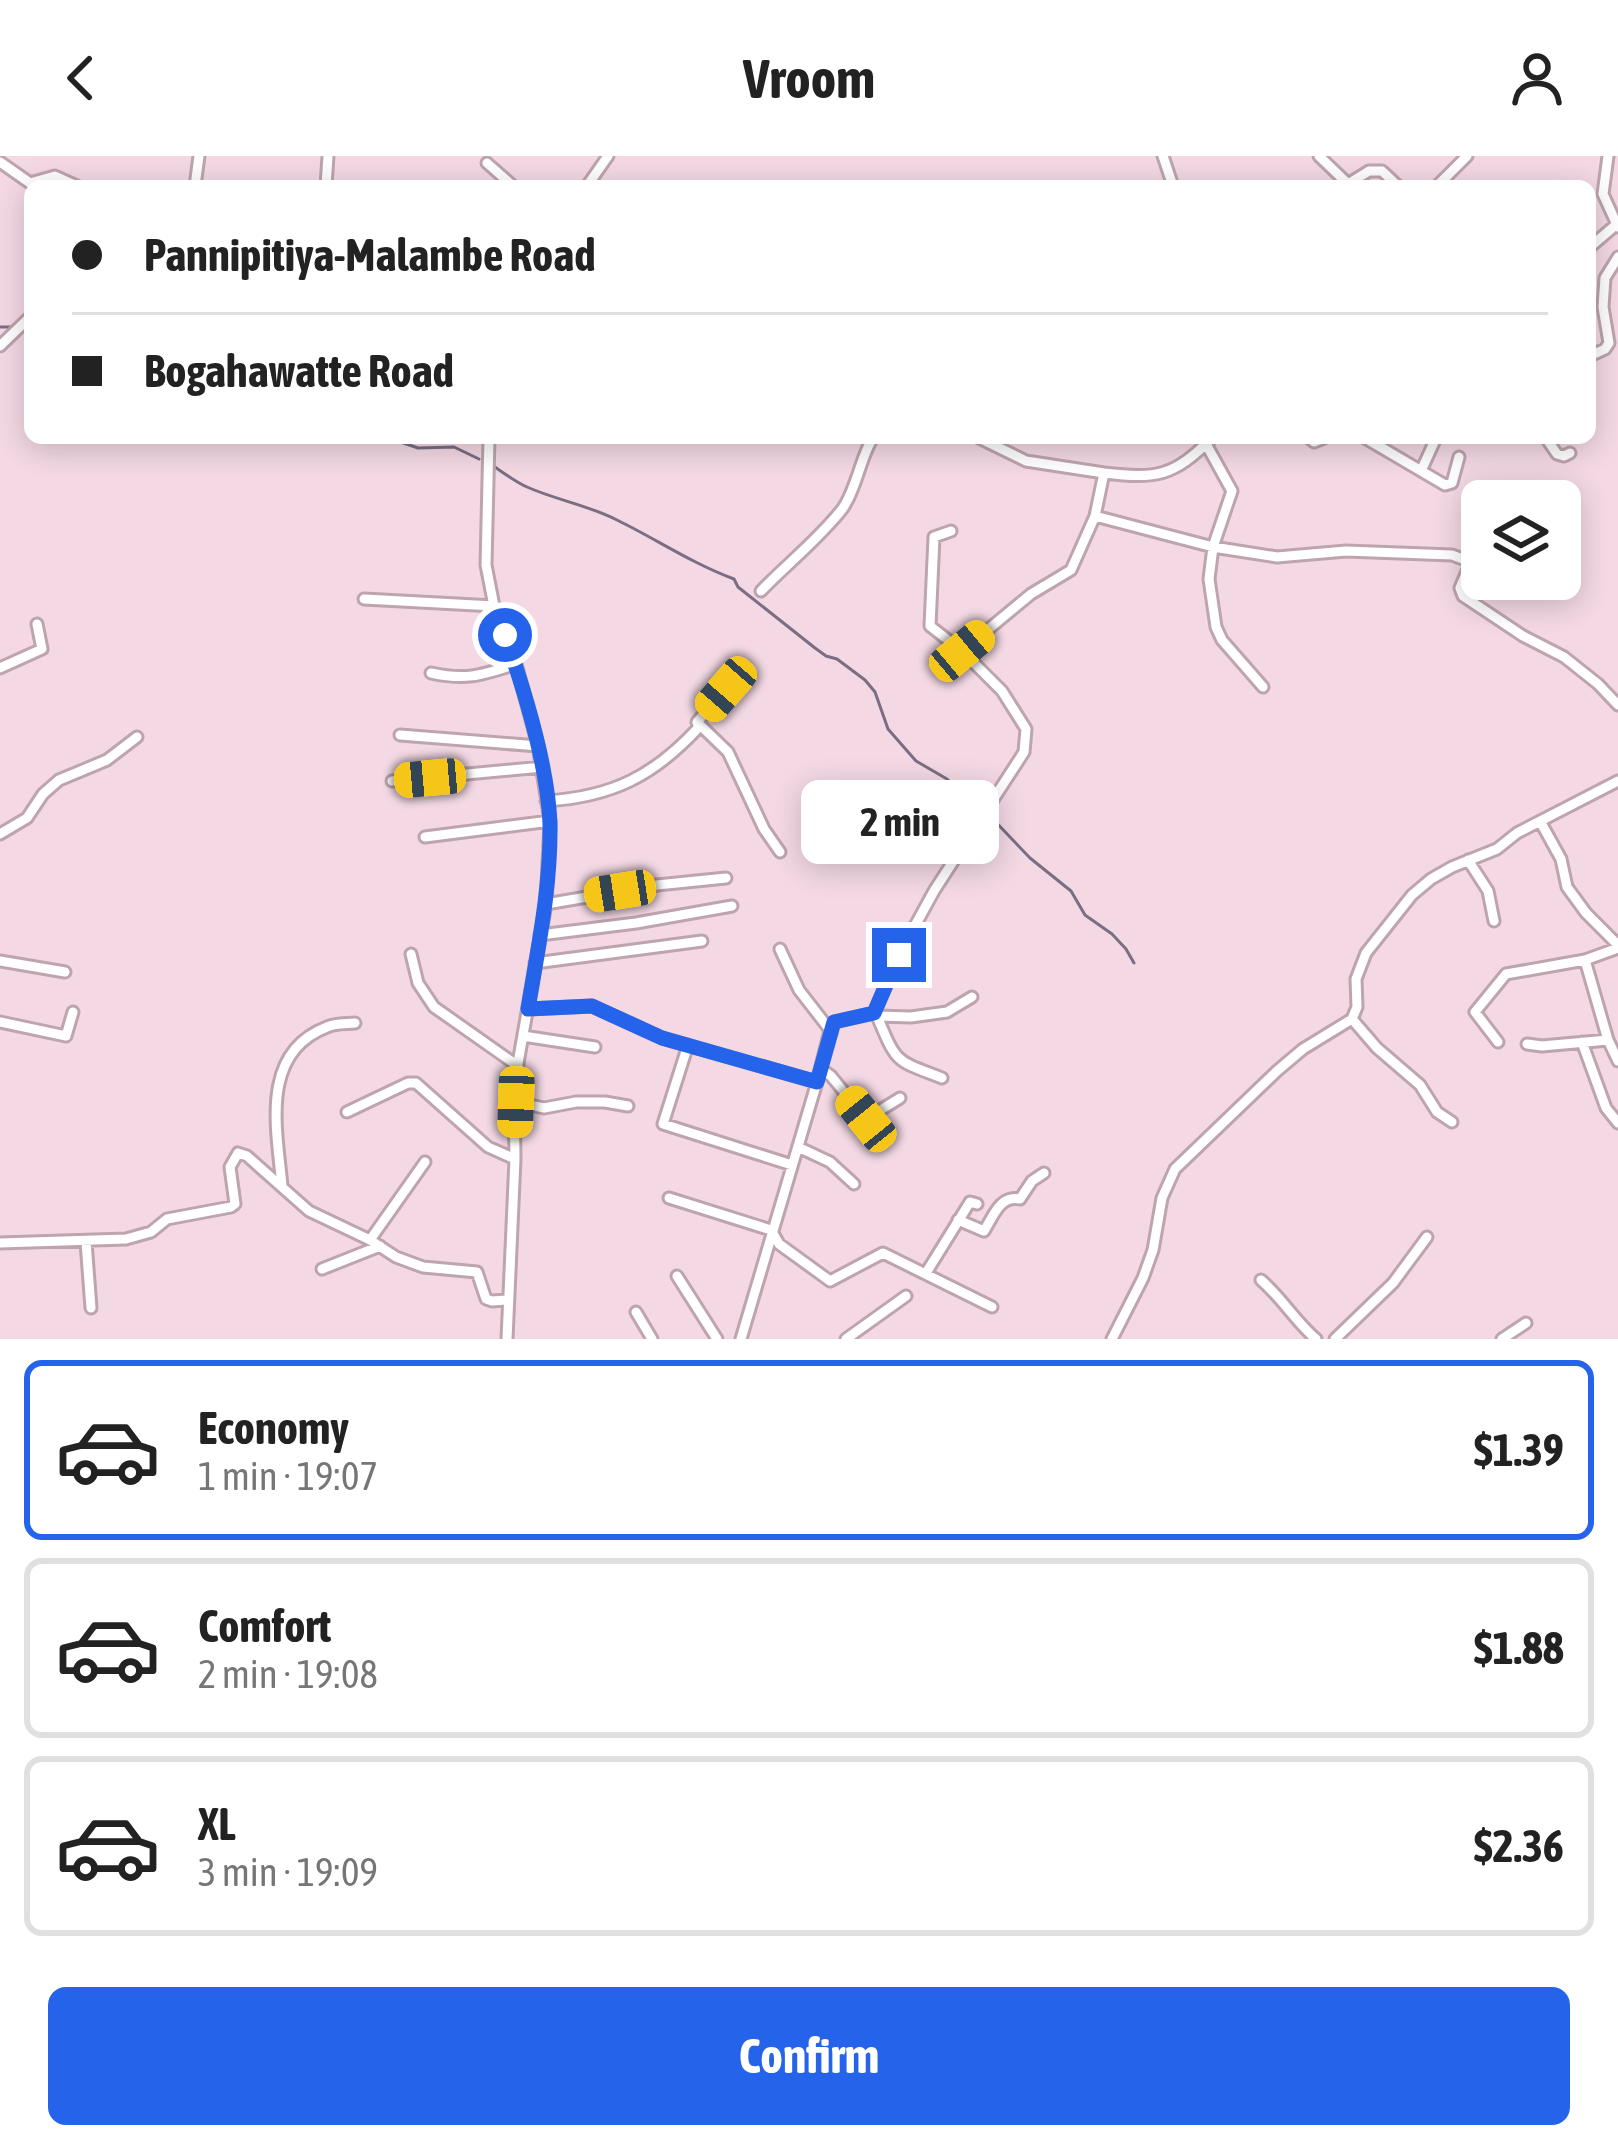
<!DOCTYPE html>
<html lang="en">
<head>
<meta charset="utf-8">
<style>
	body { margin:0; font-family:"Asap Condensed",sans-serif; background:#f6f6f6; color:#222; height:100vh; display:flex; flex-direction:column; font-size:45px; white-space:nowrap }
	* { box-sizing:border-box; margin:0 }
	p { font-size:39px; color:#767676 }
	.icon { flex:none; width:66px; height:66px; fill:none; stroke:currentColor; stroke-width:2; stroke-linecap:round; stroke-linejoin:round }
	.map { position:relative; height:1183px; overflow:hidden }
	.panel { display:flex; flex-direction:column; background:#fff; flex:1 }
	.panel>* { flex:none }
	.hud { position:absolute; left:24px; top:24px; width:1572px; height:264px; border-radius:18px; box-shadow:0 6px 30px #0003; display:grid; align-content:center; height:264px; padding:0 48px; background:#fff }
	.tools { position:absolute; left:1461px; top:324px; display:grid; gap:24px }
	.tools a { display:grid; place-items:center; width:120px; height:120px; border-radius:18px; background:#fff; box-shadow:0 6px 30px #0003; font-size:60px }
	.end { position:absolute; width:54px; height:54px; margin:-27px; border:15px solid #2563eb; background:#fff; box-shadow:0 0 0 6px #fff }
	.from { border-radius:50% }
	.bubble { position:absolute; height:84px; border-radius:18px; background:#fff; box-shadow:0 6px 30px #0003; font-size:39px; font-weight:700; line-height:84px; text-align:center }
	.car { position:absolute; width:36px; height:72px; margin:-36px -18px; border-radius:15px; box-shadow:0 0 9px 3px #0007; background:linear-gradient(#f5c518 24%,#345 0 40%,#f5c518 0 76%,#345 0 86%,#f5c518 0) }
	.hud b { display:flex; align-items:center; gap:42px; height:114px; font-size:45px }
	.hud b+b { border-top:3px solid #e0e0e0 }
	.hud i { width:30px; height:30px; background:#222 }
	ul { padding:21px 0 0; list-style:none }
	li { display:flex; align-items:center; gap:36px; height:180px; margin:0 24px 18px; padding:0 24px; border:6px solid #e0e0e0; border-radius:18px }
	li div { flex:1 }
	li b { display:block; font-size:45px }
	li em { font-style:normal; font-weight:700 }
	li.active { border-color:#2563eb }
	li>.icon { width:108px; height:108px; stroke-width:1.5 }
	.button { display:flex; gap:24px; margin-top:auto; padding:24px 48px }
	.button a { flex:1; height:138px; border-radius:18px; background:#2563eb; color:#fff; font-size:48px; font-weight:700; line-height:138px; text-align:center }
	header { display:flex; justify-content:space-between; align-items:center; height:156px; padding:0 48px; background:#fff; font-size:54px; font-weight:700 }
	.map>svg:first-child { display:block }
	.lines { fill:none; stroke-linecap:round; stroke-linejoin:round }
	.stream { stroke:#7a6e83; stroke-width:3 }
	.minor-casing { stroke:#bea4af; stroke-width:15 }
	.minor { stroke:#fff; stroke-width:9 }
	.route { stroke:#2563eb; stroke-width:15 }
</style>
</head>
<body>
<header><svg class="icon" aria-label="back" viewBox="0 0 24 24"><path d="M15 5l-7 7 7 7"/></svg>Vroom<svg class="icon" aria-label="person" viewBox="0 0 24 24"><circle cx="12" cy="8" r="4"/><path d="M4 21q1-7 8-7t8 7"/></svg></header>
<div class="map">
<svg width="1618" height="1183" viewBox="0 0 1618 1183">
	<rect width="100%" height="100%" fill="#f4d9e5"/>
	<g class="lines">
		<path class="stream" d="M 0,171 L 14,171
			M 389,282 L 418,292 L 454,291 L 479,303
			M 495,311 C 505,318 516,326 527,331 C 556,344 588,349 617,364 C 656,383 693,408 734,423 L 738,431 L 815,492 L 826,500 L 837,503 L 865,524 L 875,536 L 888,573 L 916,605 L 947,623 L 965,641 L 981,651
			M 988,658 L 1030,702 L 1071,735 L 1085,759 L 1112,778 L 1126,793 L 1134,807"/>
		<defs>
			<path id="minor" d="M 1163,0 L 1173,30
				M 1319,0 L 1348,28 L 1346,30
				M 1608,0 L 1603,38 L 1618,71
				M 0,6 L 30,27 L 55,20 L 77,30
				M 487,7 L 513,30
				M 1348,28 L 1369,15 L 1382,15 L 1398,30
				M 195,30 L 199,0
				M 326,30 L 328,0
				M 587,30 L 608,0
				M 1437,30 L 1467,0
				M 1590,91 L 1617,68
				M 0,190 L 30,161
				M 1590,200 L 1605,193 L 1609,187 L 1603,151 L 1605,122 L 1618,101
				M 489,282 L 486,409 L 494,450 L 516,508 L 538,590 L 550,665 L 546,748 L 514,930 L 515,1003 L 507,1183
				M 979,282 L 1026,305 L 1104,317
				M 1309,282 L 1314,286 L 1324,282
				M 1365,282 L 1445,329 L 1452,327 L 1459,301
				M 1546,282 L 1557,298 L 1564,300 L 1570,297
				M 1206,288 L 1232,335 L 1213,391 L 1209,423 L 1216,471 L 1222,484 L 1263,531
				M 1421,315 L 1436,282
				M 1095,360 L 1213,391 L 1277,401 L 1346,395 L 1452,399 L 1471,406 L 1460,432 L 1463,440 L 1523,480 L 1564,501 L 1598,528 L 1618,549
				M 951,375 L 934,381 L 930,470 L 962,495
				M 761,435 C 787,408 821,381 843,352 C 857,332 861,299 873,282
				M 364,443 L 494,450
				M 0,512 L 42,493 L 37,468
				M 431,517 C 467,525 482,519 516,508
				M 697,566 L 728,596 L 764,673 L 780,696
				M 400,579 L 538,590
				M 392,625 L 542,611
				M 546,645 C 612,641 654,620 699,571 L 697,566 L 726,533
				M 1540,665 L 1561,703 L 1567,731 L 1586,757 L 1618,789
				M 0,678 L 27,662 L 43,638 L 59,624 L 107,604 L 137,581
				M 425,681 L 550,665
				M 1468,704 L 1488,735 L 1494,765
				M 546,748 L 657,729 L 726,722
				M 540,779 L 636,767 L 732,750
				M 780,793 L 799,834 L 830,874
				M 411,798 L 418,827 L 434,851 L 518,910
				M 1585,804 L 1608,884 L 1618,905
				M 0,805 L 65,816
				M 535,807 L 702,785
				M 528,853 L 592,850 L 662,882 L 817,926
				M 874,857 L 877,860 L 911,861 L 947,856 L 972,841
				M 877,860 C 897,908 895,904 942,922
				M 1352,863 L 1377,892 L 1420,929 L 1437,956 L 1452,966
				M 0,866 L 66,880 L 73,856
				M 523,880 L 595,891
				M 1498,886 L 1475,856 L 1506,818 L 1585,804 L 1618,792
				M 1582,886 L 1606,952 L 1618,967
				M 1527,888 L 1542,890 L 1608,884
				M 688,889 L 663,968 L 792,1009
				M 821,913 L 831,920 L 866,963 L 900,942
				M 516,946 L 544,952 L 576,946 L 605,946 L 628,950
				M 347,956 L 408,927 L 416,927 L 488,991 L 515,1003
				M 798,991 L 830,1006 L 854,1028
				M 282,1030 C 277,974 259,897 327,871 C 335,867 346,868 355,867
				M 669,1042 L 771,1074 L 779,1088 L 830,1125 L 883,1097 L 992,1151
				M 958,1064 L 984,1075 C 994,1059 1000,1039 1020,1043 L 1032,1025 L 1044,1017
				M 370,1084 L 425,1006
				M 86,1086 L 91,1152
				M 0,1087 L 126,1083 L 151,1076 L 167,1063 L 231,1051 L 235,1048 L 230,1011 L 238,997 L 247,1000 L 309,1055 L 370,1084 L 396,1101 L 423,1111 L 477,1116 L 486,1143 L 492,1145 L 507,1144
				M 322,1113 L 380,1090
				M 926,1117 L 970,1046 L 977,1048
				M 677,1120 L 717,1183
				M 1261,1124 C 1282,1142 1295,1165 1316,1183
				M 636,1156 L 652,1183
				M 741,1183 L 817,926 L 830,874 L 834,866 L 874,857 L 899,799 L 934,735 L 1024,596 L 1026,573 L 1002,535 L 962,495 L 1031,438 L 1071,414 L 1095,360 L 1104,317 C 1157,323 1173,321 1212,282
				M 846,1183 L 906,1140
				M 1112,1183 L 1143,1122 L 1153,1094 L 1162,1042 L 1175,1013 L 1277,915 L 1303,893 L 1352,863 L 1357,851 L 1356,823 L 1366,797 L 1412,739 L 1431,723 L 1452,711 L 1497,693 L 1517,677 L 1618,625
				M 1335,1183 L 1393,1127 L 1427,1081
				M 1502,1183 L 1526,1167"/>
		</defs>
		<use href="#minor" class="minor-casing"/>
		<use href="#minor" class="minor"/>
	</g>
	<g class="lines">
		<path class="route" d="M 505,479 C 524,533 548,611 550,668 C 551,730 538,792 528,853 L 592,850 L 662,882 L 817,926 L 834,866 L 874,857 L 899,799"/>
	</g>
</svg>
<div class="tools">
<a><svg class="icon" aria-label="layers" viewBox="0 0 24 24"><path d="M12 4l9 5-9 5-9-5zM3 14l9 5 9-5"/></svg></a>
</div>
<i class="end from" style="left:505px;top:479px"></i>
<i class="end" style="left:899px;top:799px"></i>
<div class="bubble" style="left:801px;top:624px;width:198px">2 min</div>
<i class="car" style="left:962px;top:495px;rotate:50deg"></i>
<i class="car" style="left:726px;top:533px;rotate:221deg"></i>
<i class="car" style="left:430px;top:622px;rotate:265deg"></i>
<i class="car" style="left:620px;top:735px;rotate:261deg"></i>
<i class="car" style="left:516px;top:946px;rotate:182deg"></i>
<i class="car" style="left:866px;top:963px;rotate:321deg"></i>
<div class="hud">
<b><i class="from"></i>Pannipitiya-Malambe Road</b>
<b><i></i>Bogahawatte Road</b>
</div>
</div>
<section class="panel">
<ul>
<li class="active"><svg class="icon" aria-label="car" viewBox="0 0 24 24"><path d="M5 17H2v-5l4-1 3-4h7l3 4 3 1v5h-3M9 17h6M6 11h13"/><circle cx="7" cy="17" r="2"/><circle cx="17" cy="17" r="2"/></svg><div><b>Economy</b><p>1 min · 19:07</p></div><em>$1.39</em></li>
<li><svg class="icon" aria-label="car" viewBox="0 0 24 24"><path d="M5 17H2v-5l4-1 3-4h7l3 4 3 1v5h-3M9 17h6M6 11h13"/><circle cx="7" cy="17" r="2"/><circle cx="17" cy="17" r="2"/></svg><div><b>Comfort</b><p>2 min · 19:08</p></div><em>$1.88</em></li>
<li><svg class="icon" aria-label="car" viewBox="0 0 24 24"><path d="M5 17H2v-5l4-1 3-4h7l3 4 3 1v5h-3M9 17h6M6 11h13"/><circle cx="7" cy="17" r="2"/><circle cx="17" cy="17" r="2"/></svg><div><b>XL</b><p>3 min · 19:09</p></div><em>$2.36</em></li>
</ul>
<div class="button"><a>Confirm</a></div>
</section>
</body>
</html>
